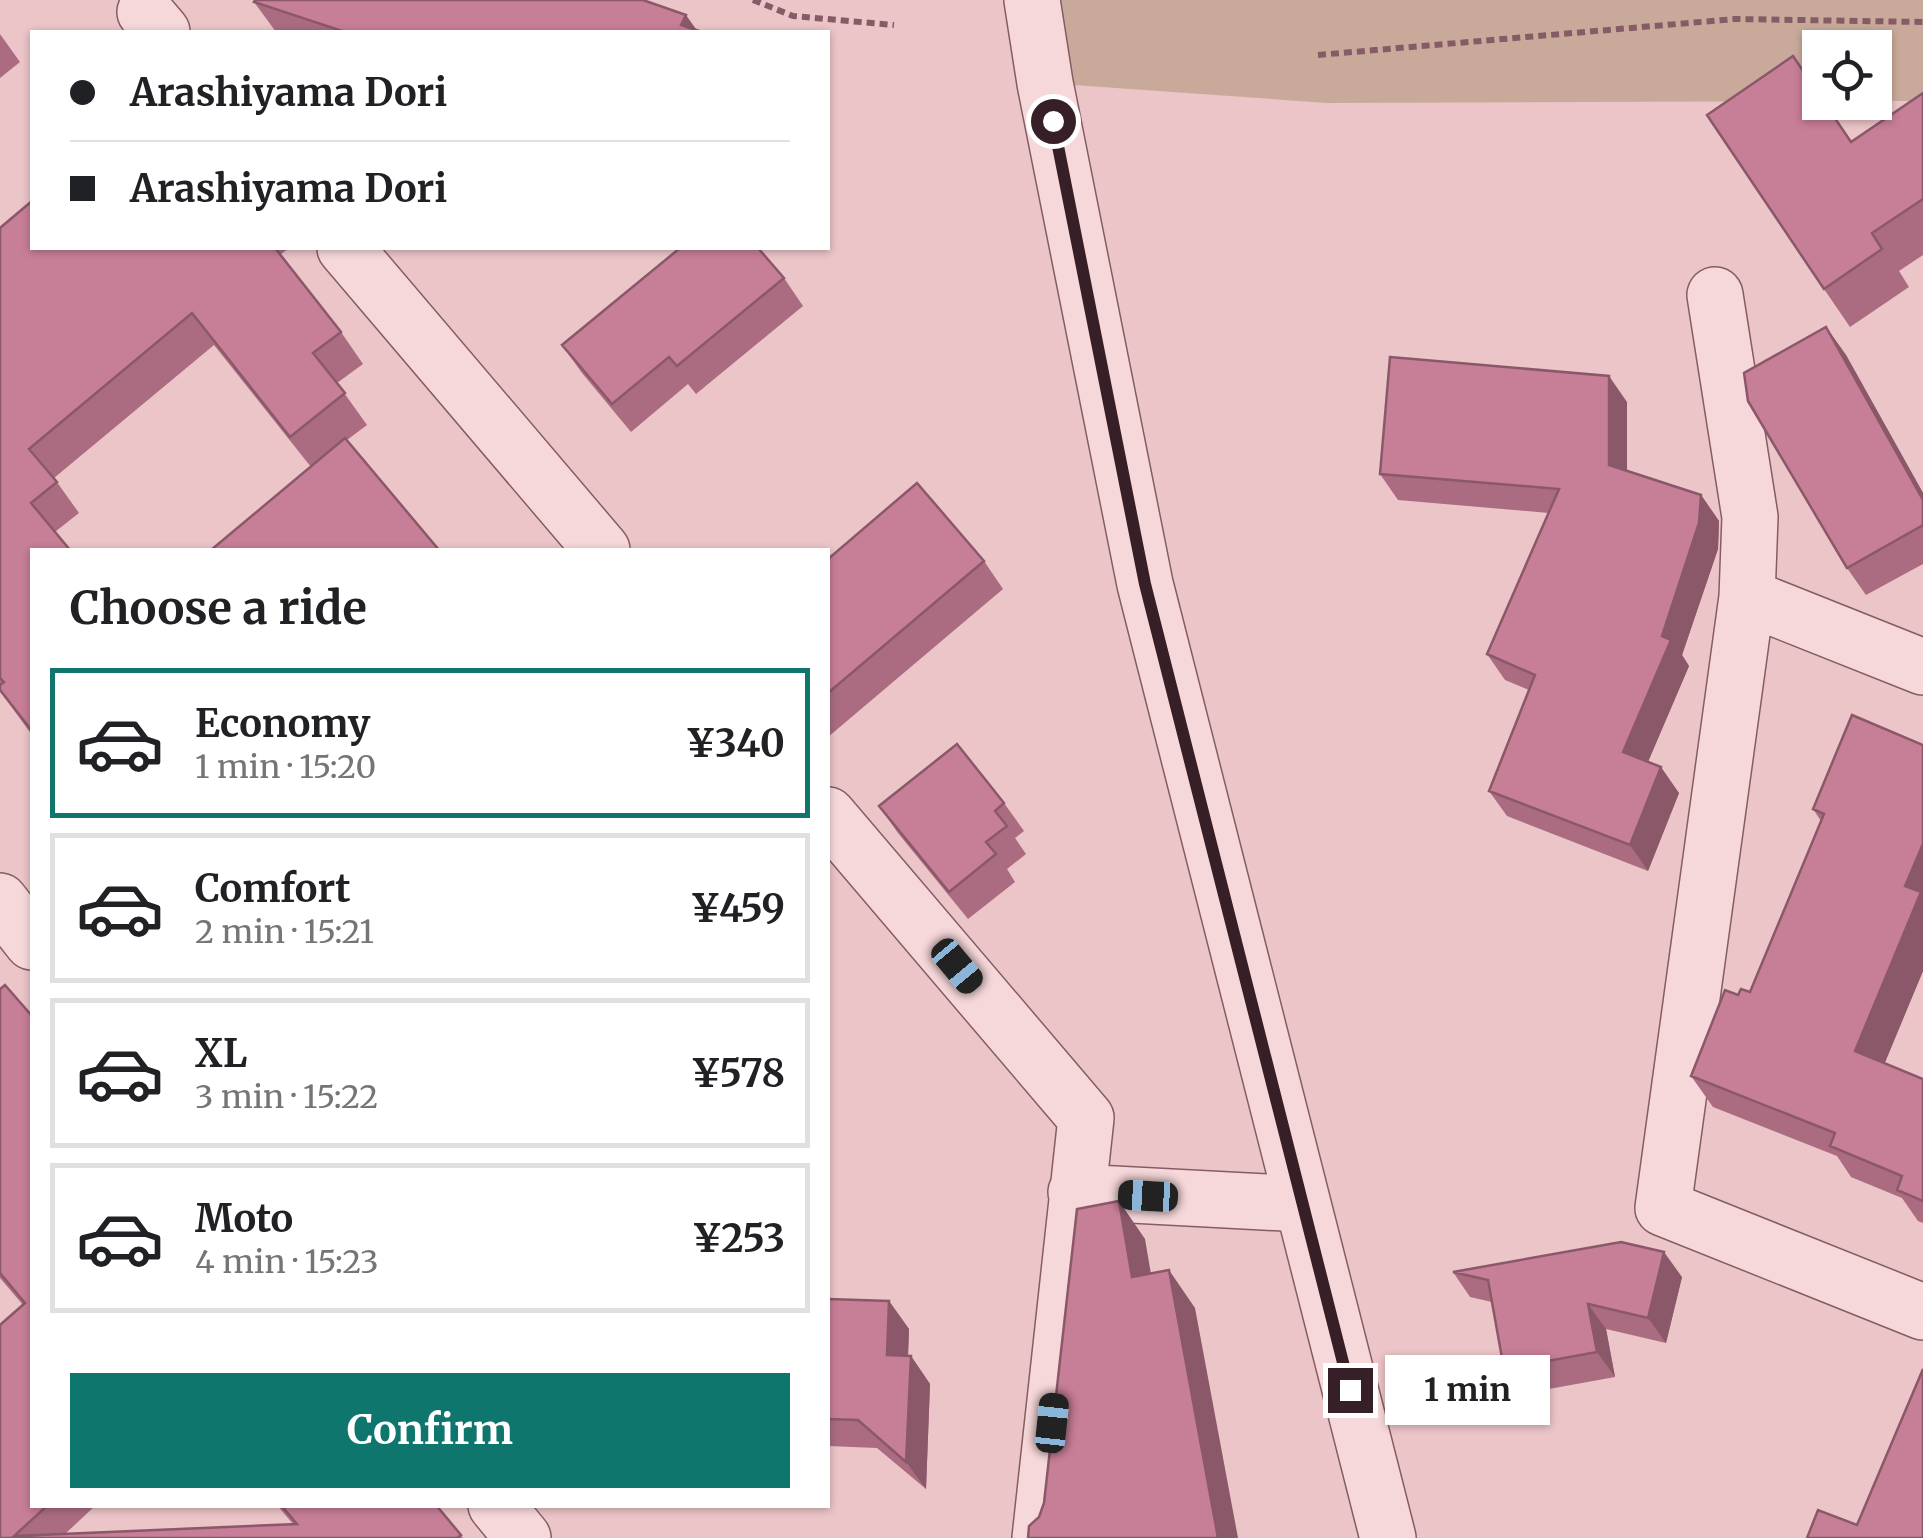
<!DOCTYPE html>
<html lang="en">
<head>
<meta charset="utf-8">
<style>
	body { margin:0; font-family:Merriweather,serif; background:#f2f2f2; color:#202124; height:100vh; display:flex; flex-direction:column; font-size:38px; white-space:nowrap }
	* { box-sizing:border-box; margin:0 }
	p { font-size:32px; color:#757577 }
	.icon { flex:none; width:55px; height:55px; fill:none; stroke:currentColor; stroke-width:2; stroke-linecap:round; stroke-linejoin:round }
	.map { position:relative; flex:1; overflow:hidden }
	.side { position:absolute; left:30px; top:548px; width:800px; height:960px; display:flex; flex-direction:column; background:#fff; border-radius:0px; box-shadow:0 2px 8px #0004 }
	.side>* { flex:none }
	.hud { position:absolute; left:30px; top:30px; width:800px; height:220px; border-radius:0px; box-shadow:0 2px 8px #0004; display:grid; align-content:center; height:220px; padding:0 40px; background:#fff }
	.buttons { position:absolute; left:1802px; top:30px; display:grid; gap:20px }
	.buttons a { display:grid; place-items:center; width:90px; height:90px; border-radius:0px; background:#fff; box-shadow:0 2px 8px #0004; font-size:50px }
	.end { position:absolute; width:45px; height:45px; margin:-22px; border:12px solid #361f26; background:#fff; box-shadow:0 0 0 5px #fff }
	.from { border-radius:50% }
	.bubble { position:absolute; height:70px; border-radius:0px; background:#fff; box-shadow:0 2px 8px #0004; font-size:32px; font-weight:700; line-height:70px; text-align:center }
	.car { position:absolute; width:30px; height:60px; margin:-30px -15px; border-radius:12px; box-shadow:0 0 8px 2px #0007; background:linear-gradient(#222 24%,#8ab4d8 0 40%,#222 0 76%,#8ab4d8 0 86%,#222 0) }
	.hud b { display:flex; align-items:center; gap:35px; height:95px; font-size:38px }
	.hud b+b { border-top:2px solid #e0e0e0 }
	.hud i { width:25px; height:25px; background:#202124 }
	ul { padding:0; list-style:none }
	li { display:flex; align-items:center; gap:30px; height:150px; margin:0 20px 15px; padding:0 20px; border:5px solid #e0e0e0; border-radius:0px }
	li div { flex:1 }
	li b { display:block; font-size:38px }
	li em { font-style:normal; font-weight:700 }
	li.current { border-color:#0f766e }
	li>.icon { width:90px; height:90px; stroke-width:1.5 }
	h2 { padding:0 40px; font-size:45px; line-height:120px }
	.primary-button { display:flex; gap:20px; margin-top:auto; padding:20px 40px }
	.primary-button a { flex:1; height:115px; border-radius:0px; background:#0f766e; color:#fff; font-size:40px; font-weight:700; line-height:115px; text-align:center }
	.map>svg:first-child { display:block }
	.green { fill:#c9aa9a }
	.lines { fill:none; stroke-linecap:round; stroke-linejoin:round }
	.minor-casing { stroke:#855c66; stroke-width:58 }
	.path { stroke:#855c66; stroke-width:6; stroke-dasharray:8 5; stroke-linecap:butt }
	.minor { stroke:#f7d8da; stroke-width:55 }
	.wall { fill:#ab6c82 }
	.shaded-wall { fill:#8b586a }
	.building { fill:#c77e97; stroke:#8b586a; stroke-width:2.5 }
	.route { stroke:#361f26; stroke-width:12 }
</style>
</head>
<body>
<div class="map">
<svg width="1923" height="1538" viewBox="0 0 1923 1538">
	<rect width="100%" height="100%" fill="#ebc5c8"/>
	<path class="green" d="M 1032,0 L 1923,0 L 1923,101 L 1875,101 L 1875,48 L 1820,48 L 1820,101 L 1327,103 L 1045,83 Z"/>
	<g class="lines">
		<defs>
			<path id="minor" d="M 1032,0 L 1045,83 L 1145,584 L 1388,1538
				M 145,12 L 162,32
				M 345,248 L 602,550
				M 1715,295 L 1750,517 L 1747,597 L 1663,1208 L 1923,1312
				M 1747,597 L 1923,667
				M 828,815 L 1086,1118 L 1040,1538
				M 0,901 L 32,942
				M 1076,1192 L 1302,1204
				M 496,1505 L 523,1538"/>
		</defs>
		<use href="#minor" class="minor-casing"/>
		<path class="path" d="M 753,0 L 793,16 L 894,25
			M 1318,55 L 1735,19 L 1923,22"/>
		<use href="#minor" class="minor"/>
	</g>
	<path class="wall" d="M 254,2 L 697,31 L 702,32 L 276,32 Z
		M 0,34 L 20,62 L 0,78 Z
		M 1923,93 L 1923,255 L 1899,271 L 1909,287 L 1850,327 L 1824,289 L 1852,142 Z
		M 0,228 L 32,248 L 289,248 L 280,255 L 341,332 L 363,364 L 337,383 L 367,425 L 311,467 L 214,345 L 54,478 L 79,513 L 32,550 L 32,735 L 0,691 Z
		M 784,278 L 803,306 L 696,394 L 688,384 L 631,432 L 582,373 L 562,345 Z
		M 1826,327 L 1846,355 L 1923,493 L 1923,564 L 1866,595 L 1847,568 Z
		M 1627,402 L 1627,471 L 1701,495 L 1719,521 L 1718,549 L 1682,655 L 1689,666 L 1648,762 L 1679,793 L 1648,871 L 1507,816 L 1489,791 L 1529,690 L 1505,680 L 1487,654 L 1549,513 L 1398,500 L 1380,474 Z
		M 828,559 L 984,561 L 1003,589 L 828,737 Z
		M 1852,715 L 1923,971 L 1884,1063 L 1923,1079 L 1923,1223 L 1918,1221 L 1902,1198 L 1851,1177 L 1837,1156 L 1713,1107 L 1691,1076 L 1738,995 L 1750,992 L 1821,821 L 1813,809 Z
		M 1004,803 L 1024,831 L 1015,838 L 1026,854 L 1007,869 L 1015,882 L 968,919 L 898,833 L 879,806 Z
		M 0,989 L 32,1016 L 32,1505 L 96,1505 L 65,1534 L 293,1524 L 277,1505 L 436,1505 L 463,1538 L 0,1538 L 23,1305 L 0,1278 Z
		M 1453,1272 L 1682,1277 L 1666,1343 L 1606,1329 L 1615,1377 L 1521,1394 L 1504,1369 L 1492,1302 L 1470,1297 Z
		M 828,1299 L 889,1301 L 909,1329 L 908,1356 L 911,1356 L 930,1384 L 926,1489 L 877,1448 L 828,1446 Z"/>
	<path class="shaded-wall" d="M 686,15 L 698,32 L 681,25 Z
		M 1826,327 L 1846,355 L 1923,493 L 1923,500 Z
		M 1609,376 L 1627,402 L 1627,491 L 1609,465 Z
		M 1701,495 L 1719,521 L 1718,549 L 1682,655 L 1689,666 L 1641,778 L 1623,752 L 1662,636 Z
		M 1661,767 L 1679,793 L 1648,871 L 1630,845 Z
		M 1923,844 L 1923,971 L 1877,1082 L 1855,1051 L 1905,886 Z
		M 1119,1201 L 1145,1239 L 1158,1315 L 1132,1277 Z
		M 1664,1252 L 1682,1277 L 1666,1343 L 1648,1318 Z
		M 1169,1270 L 1195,1308 L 1238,1538 L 1218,1538 Z
		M 889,1301 L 909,1329 L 907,1382 L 887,1355 Z
		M 1588,1304 L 1606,1329 L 1615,1377 L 1597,1352 Z
		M 911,1356 L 930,1384 L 926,1489 L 906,1462 Z"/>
	<path class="building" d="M 255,0 L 643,0 L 686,15 L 681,25 L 702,32 L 345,32 L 254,2 Z
		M 1793,56 L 1820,96 L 1820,102 L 1824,102 L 1851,142 L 1923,93 L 1923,199 L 1872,233 L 1882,249 L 1824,289 L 1707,115 Z
		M 32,201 L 32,248 L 275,248 L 341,332 L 313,353 L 345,393 L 290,437 L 192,313 L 29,449 L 57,482 L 31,503 L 70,550 L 32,550 L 32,731 L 0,690 L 0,685 L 4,682 L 0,678 L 0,228 Z
		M 680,248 L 758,248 L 784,278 L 677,366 L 669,357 L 612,404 L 562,345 Z
		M 1826,327 L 1923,500 L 1923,525 L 1847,568 L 1748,401 L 1744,373 Z
		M 1390,357 L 1609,376 L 1609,465 L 1701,495 L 1699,523 L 1662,636 L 1671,640 L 1623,752 L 1661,767 L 1630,845 L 1489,791 L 1535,675 L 1487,654 L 1559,489 L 1380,474 Z
		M 345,438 L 439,550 L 211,550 Z
		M 917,483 L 984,561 L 828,693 L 828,559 Z
		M 1852,715 L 1923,745 L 1923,844 L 1905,886 L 1921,892 L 1855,1051 L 1923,1079 L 1923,1201 L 1897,1190 L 1902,1176 L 1830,1146 L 1835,1133 L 1691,1076 L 1725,990 L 1738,995 L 1741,989 L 1750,992 L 1824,814 L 1813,809 Z
		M 957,744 L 1004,803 L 995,811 L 1007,826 L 986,842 L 996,854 L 949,892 L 879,806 Z
		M 5,985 L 32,1016 L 32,1505 L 48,1505 L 14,1536 L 297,1524 L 281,1505 L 436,1505 L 461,1535 L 457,1538 L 0,1538 L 0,1325 L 25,1303 L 0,1273 L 0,989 Z
		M 1119,1201 L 1132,1277 L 1169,1270 L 1218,1538 L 1028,1538 L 1029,1526 L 1039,1517 L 1044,1503 L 1077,1209 Z
		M 1621,1242 L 1664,1252 L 1648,1318 L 1588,1304 L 1597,1352 L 1504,1369 L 1488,1280 L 1453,1272 Z
		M 828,1299 L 889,1301 L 887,1355 L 911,1356 L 906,1462 L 858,1420 L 828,1419 Z
		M 1923,1369 L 1923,1538 L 1807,1538 L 1818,1510 L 1857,1525 Z"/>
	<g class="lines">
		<path class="route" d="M 1053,121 L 1145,584 L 1350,1390"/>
	</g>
</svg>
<div class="buttons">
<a><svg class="icon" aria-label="locate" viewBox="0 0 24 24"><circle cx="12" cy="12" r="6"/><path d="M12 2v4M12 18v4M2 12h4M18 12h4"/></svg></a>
</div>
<i class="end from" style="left:1053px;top:121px"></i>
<i class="end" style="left:1350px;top:1390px"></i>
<div class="bubble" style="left:1385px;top:1355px;width:165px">1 min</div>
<i class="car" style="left:957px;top:966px;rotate:140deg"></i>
<i class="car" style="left:1148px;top:1196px;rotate:273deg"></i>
<i class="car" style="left:1052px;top:1423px;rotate:6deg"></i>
<div class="hud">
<b><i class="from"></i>Arashiyama Dori</b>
<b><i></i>Arashiyama Dori</b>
</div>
<section class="side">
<h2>Choose a ride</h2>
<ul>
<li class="current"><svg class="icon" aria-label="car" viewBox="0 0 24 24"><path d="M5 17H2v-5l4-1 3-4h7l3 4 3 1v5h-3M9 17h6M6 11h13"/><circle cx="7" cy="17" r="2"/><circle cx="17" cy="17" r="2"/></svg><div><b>Economy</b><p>1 min · 15:20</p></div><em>¥340</em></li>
<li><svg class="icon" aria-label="car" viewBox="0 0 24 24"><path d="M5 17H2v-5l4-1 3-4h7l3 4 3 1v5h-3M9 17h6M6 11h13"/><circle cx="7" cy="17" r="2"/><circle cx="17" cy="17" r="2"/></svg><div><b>Comfort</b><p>2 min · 15:21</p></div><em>¥459</em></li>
<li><svg class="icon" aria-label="car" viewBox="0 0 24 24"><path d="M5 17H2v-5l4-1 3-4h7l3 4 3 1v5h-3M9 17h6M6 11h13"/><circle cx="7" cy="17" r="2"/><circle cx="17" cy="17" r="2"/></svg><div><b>XL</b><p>3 min · 15:22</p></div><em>¥578</em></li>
<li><svg class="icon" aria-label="car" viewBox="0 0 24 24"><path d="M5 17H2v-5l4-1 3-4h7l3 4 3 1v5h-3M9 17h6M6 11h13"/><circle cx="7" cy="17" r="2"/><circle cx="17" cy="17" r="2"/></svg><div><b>Moto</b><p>4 min · 15:23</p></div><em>¥253</em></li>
</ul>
<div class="primary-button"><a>Confirm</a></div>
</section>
</div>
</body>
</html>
